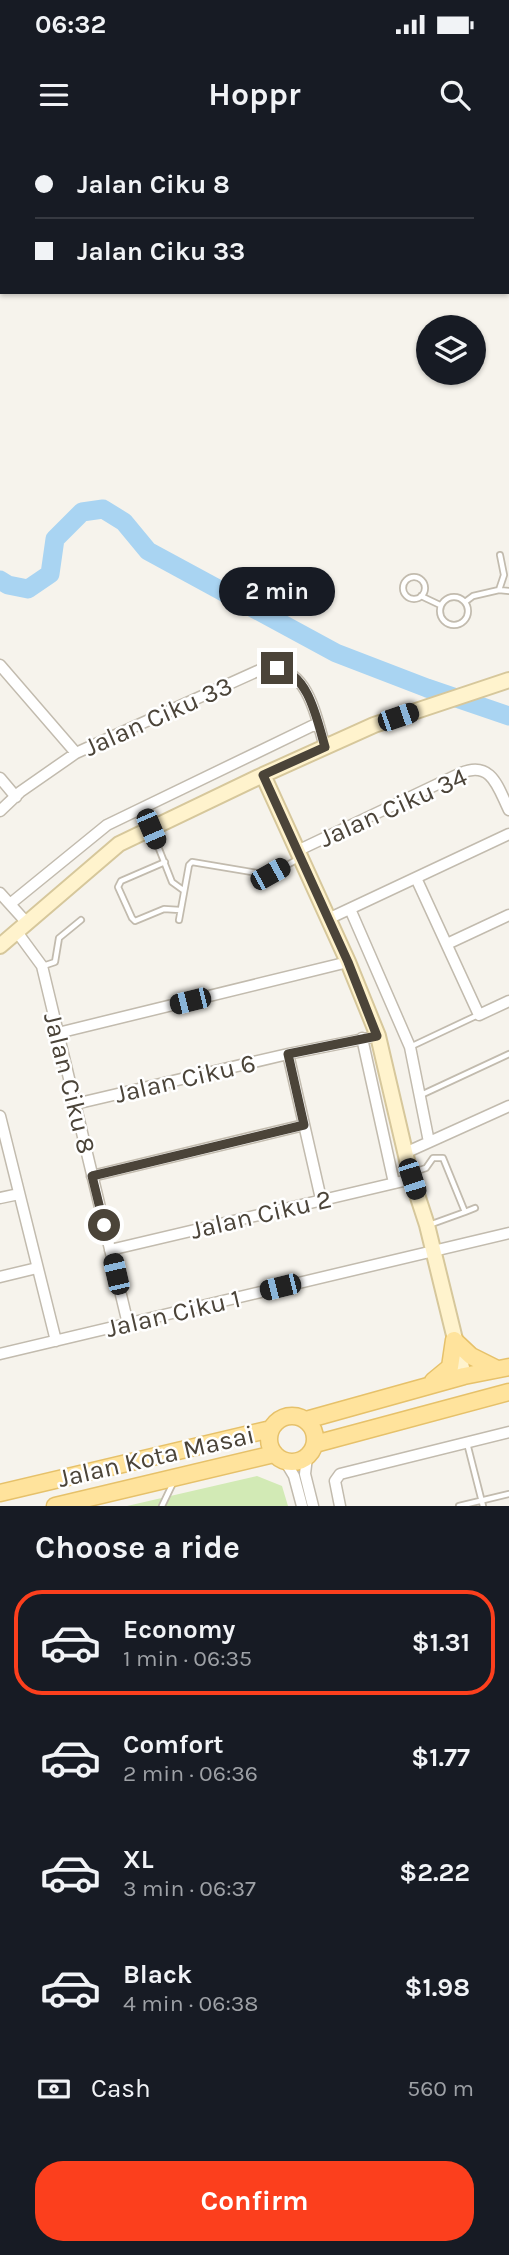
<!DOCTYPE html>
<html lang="en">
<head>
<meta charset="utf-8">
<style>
	body { margin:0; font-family:Karla,sans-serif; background:#242831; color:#f1f3f6; height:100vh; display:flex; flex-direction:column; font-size:26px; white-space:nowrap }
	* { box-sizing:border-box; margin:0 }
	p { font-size:23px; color:#9ea1a6 }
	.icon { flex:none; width:38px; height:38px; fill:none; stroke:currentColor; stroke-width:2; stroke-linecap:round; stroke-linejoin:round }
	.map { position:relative; height:1366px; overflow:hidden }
	.side { display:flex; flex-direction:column; background:#171b24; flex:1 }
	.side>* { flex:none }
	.guide { position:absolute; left:0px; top:0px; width:509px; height:154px; box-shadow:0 2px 5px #0004; display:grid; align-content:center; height:154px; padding:0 35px; background:#171b24 }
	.tools { position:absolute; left:416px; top:175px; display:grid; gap:14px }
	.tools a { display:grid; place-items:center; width:70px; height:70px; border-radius:50%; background:#171b24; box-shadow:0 2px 5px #0004; font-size:35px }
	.end { position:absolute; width:32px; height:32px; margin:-16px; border:9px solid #4b4439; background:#fff; box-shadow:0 0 0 4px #fff }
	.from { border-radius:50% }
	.bubble { position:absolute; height:49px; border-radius:24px; background:#171b24; box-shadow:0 2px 5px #0004; font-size:23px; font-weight:700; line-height:49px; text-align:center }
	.car { position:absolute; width:21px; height:42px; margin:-21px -10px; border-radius:9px; box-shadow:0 0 5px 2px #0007; background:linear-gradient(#222 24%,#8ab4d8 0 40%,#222 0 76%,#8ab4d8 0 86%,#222 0) }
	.guide b { display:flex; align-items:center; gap:24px; height:66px; font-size:26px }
	.guide b+b { border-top:2px solid #363941 }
	.guide i { width:18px; height:18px; background:#f1f3f6 }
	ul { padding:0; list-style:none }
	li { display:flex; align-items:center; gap:21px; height:105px; margin:0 14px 10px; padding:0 21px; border:4px solid transparent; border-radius:28px }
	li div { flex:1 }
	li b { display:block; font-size:26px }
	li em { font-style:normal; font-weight:700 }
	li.active { border-color:#fc3f1d }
	li>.icon { width:63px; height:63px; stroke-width:1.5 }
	h2 { padding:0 35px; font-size:32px; line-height:84px }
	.pay { display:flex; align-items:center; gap:18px; height:77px; padding:0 35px; font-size:26px }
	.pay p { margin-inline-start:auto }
	.action { display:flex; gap:14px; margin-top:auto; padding:14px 35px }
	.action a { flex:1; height:80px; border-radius:28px; background:#fc3f1d; color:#fff; font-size:28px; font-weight:700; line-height:80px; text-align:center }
	.status { display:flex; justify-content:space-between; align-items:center; height:49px; padding:0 35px; background:#171b24; direction:ltr }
	.status svg { height:19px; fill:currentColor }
	header { display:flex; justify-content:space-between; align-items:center; height:91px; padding:0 35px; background:#171b24; font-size:32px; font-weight:700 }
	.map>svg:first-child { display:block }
	.green { fill:#d2eab5 }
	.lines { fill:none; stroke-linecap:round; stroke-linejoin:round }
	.river { stroke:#a9d4f2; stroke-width:19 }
	.lane-casing { stroke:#c2bbae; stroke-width:8 }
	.street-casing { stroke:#c2bbae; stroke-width:13 }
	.secondary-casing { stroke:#d6c79b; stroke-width:18 }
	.primary-casing { stroke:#e6c16a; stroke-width:19 }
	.lane { stroke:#fff; stroke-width:4.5 }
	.street { stroke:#fff; stroke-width:10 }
	.secondary { stroke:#fff3cd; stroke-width:14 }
	.primary { stroke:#ffe39c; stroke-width:16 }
	.rail-casing { stroke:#9a9a9a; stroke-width:6 }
	.rail { stroke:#fff; stroke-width:3.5; stroke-dasharray:10; stroke-linecap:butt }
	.route { stroke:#4b4439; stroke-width:9 }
	.labels { text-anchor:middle; stroke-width:5; stroke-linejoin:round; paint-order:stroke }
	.street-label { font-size:26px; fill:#4b4439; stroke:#fff }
</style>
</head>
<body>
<div class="status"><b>06:32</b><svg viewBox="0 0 49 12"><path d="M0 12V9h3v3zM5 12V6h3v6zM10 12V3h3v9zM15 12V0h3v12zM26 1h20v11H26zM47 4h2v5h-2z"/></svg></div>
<header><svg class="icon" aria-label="menu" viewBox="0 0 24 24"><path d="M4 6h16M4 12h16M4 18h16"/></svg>Hoppr<svg class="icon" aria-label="search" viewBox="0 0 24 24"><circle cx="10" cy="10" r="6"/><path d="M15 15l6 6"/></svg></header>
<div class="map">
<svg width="509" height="1366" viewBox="0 0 509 1366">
	<rect width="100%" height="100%" fill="#f6f3ec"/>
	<path class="green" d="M 257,1336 L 282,1346 L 288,1366 L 127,1366 Z"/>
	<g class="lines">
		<path class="river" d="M 0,440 L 8,445 L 28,449 L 50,434 L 55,399 L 82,372 L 103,369 L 124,382 L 148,411 L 336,513 L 427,548 L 509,576"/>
		<defs>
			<path id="lane" d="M 500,415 L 504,435 L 499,450 L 509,451
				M403 448a11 11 0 1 1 22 0a11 11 0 1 1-22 0Z
				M 421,456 L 440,465
				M440 471a14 14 0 1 1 28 0a14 14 0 1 1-28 0Z
				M 465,462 L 473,456 L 499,450
				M 152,691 L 172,742 L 183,750
				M 165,722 L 121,741 L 118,747 L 132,778 L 135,781 L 164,769 L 180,770
				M 179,780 L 189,725 L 192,722 L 269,735 L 300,718
				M 43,826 L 55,822 L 59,798 L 81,780
				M 410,907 L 478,875
				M 421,955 L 509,914
				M 411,1033 L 426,1028 L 433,1018 L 443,1018 L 465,1072 L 429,1085
				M 465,1072 L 475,1068
				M 467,1303 L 483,1366
				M 162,1366 L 173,1343
				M 459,1366 L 509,1354"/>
			<path id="street" d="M 0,525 L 76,613
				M 0,638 L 16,657
				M 0,671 L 20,652 L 76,613 L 262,529 C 307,521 315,574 325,607
				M 297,711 L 461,633 C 492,620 498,648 509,670
				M 416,738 L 479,875 L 509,861
				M 0,753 L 27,783
				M 10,764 L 107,685 L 318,583
				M 350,769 L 410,907 L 429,1002
				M 328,779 L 509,694
				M 17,792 L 42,826 L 128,1184
				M 447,804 L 509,775
				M 58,893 L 348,822
				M 362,898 L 394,1043
				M 288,914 L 321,1059
				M 75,964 L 288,914 L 378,896
				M 0,976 L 56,1201
				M 405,1013 L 509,966
				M 92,1036 L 304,985
				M 0,1058 L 19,1054
				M 110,1110 L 412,1039
				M 0,1137 L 37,1128
				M 0,1214 L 509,1093
				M 307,1317 L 305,1334 L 313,1366
				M 285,1321 L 294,1336 L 302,1366
				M 340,1366 L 335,1341 L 340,1334 L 509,1292"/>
			<path id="secondary" d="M 263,635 L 348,822 L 378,896 L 410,1033 L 427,1085 L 464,1236
				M 0,806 L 119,704 L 263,635 L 374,585 L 509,540"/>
			<path id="primary" d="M 454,1200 L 471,1216 L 497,1229
				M 433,1241 L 450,1227 L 454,1200
				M269 1299a23 23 0 1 1 46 0a23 23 0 1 1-46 0Z
				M 306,1280 L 464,1236 L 509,1227
				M 315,1304 L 509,1252
				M 0,1353 L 271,1289
				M 55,1366 L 274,1314"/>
		</defs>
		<use href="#lane" class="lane-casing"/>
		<use href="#street" class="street-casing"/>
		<use href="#secondary" class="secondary-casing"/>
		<use href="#primary" class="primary-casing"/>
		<use href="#lane" class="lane"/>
		<use href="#street" class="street"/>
		<use href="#secondary" class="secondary"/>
		<use href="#primary" class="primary"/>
		<defs>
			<path id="rail" d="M 485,0 L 487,2
				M 508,19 L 509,20"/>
		</defs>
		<use href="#rail" class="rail-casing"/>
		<use href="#rail" class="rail"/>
	</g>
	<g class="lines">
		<path class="route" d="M 104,1085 L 92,1036 L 304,985 L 288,914 L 377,896 L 348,822 L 263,635 L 325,607 C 317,580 309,534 277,528"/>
	</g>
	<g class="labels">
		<g class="street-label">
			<text transform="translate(158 576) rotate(-24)" y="9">Jalan Ciku 33</text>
			<text transform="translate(393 667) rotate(-24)" y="9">Jalan Ciku 34</text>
			<text transform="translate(185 938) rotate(-13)" y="9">Jalan Ciku 6</text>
			<text transform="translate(70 943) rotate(76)" y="9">Jalan Ciku 8</text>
			<text transform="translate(261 1074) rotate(-13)" y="9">Jalan Ciku 2</text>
			<text transform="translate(173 1173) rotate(-13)" y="9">Jalan Ciku 1</text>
			<text transform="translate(156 1316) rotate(-13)" y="9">Jalan Kota Masai</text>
		</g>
	</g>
</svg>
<div class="tools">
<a><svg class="icon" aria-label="layers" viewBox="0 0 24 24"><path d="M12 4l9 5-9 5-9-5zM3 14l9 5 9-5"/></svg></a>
</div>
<i class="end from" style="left:104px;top:1085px"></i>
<i class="end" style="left:277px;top:528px"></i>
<div class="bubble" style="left:219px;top:427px;width:116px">2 min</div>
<i class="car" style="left:398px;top:577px;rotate:71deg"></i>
<i class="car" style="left:151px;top:689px;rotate:157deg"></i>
<i class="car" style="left:270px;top:734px;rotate:61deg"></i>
<i class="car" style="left:190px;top:861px;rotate:256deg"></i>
<i class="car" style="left:412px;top:1039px;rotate:162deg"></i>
<i class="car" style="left:116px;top:1134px;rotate:347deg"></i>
<i class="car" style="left:280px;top:1147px;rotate:256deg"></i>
<div class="guide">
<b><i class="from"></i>Jalan Ciku 8</b>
<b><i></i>Jalan Ciku 33</b>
</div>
</div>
<section class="side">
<h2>Choose a ride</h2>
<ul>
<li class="active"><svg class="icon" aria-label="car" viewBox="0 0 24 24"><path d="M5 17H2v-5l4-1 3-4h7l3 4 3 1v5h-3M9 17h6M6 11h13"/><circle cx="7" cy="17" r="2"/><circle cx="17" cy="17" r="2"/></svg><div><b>Economy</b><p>1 min · 06:35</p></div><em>$1.31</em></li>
<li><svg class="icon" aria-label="car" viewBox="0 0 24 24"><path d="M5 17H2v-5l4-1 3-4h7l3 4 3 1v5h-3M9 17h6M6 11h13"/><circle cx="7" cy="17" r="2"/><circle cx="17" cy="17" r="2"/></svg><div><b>Comfort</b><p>2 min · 06:36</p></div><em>$1.77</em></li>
<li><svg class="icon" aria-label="car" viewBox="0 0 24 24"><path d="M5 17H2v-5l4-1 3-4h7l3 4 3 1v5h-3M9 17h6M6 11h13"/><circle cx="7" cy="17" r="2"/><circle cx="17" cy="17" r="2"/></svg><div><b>XL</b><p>3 min · 06:37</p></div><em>$2.22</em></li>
<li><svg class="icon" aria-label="car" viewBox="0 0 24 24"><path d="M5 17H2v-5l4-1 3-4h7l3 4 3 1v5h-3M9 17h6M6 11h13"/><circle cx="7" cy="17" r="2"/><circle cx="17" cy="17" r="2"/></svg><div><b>Black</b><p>4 min · 06:38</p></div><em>$1.98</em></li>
</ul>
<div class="pay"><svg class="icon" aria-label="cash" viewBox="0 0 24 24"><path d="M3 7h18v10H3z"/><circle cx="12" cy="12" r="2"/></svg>Cash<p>560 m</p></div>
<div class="action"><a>Confirm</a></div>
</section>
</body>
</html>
